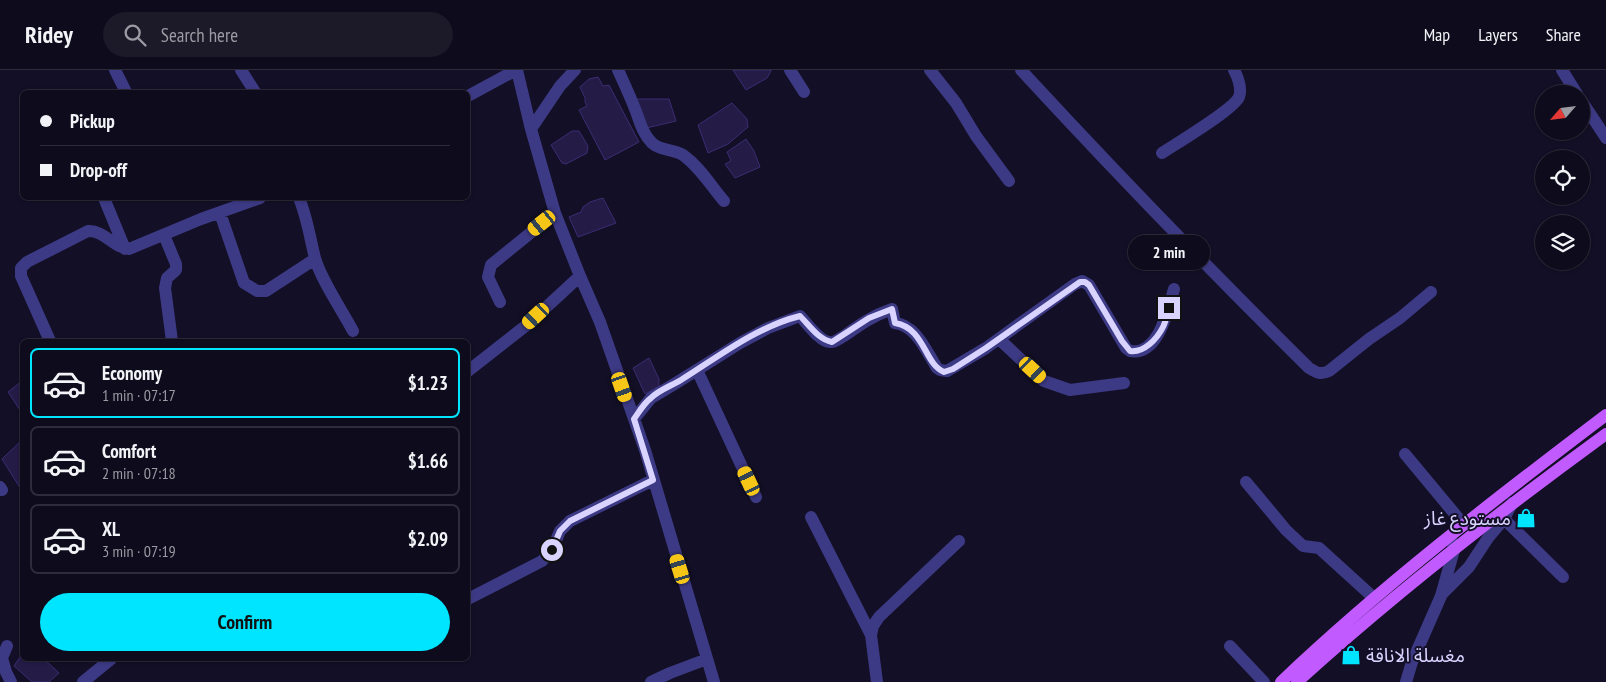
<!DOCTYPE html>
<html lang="en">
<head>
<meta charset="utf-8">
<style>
	body { margin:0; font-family:"PT Sans Narrow","Noto Sans Arabic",sans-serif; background:#1c1929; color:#f1f3f6; height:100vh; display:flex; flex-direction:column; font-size:19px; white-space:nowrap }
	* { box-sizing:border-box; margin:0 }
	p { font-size:16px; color:#9b9ba3 }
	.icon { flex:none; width:28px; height:28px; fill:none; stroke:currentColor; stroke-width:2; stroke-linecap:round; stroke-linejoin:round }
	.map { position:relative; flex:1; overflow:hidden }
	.side { position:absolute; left:20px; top:269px; width:450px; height:322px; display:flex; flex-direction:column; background:#0e0b1c; border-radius:8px; box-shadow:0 1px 4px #0004,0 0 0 1px #2e2b3b }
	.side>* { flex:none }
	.hud { position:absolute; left:20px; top:20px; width:450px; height:110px; border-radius:8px; box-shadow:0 1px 4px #0004,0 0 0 1px #2e2b3b; display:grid; align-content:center; height:110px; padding:0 20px; background:#0e0b1c }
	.needle { width:32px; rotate:242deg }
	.tools { position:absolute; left:1535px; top:15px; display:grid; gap:10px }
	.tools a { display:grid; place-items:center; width:55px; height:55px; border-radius:50%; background:#0e0b1c; box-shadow:0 1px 4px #0004,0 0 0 1px #2e2b3b; font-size:25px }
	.end { position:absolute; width:22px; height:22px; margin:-11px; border:6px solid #d9d4ff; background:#111; box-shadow:0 0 0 2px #111 }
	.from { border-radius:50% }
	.bubble { position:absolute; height:35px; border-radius:18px; background:#0e0b1c; box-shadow:0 1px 4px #0004,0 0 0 1px #2e2b3b; font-size:16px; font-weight:800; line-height:35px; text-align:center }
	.car { position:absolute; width:15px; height:30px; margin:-15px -8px; border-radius:6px; box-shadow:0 0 4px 1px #0007; background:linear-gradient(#f5c518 24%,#345 0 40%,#f5c518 0 76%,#345 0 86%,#f5c518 0) }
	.hud b { display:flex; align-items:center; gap:18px; height:48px; font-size:19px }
	.hud b+b { border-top:1px solid #2e2b3b }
	.hud i { width:12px; height:12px; background:#f1f3f6 }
	ul { padding:9px 0 0; list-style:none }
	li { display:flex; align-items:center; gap:15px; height:70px; margin:0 10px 8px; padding:0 10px; border:2px solid #2e2b3b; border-radius:8px }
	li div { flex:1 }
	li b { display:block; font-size:19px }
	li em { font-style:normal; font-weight:800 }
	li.on { border-color:#00e5ff }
	li>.icon { width:45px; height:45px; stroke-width:1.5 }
	.cta { display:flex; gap:10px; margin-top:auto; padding:10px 20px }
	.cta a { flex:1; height:58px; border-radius:30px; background:#00e5ff; color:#111; font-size:20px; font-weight:800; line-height:58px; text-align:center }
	header { display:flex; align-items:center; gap:30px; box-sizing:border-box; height:70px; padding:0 25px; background:#0e0b1c; border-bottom:1px solid #2e2b3b }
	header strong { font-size:24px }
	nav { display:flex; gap:28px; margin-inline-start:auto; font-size:18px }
	.search { width:350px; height:45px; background:#1c1929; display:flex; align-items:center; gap:12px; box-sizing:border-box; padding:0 18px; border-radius:28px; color:#9b9ba3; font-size:19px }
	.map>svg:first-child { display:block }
	.building { fill:#241b47; stroke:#3b2d73 }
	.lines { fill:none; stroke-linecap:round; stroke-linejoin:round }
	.minor { stroke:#3d3a85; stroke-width:12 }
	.major { stroke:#c25bff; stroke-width:12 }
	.route { stroke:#d9d4ff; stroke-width:6 }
	.labels { text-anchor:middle; stroke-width:4; stroke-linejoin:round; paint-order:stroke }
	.poi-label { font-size:19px; fill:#d9d4ff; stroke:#130f26; text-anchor:end }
</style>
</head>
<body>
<header>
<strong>Ridey</strong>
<div class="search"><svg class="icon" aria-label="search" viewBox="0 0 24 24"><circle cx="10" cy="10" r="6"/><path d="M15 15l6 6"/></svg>Search here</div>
<nav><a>Map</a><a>Layers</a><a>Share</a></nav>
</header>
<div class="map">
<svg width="1606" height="612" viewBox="0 0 1606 612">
	<rect width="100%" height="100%" fill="#130f26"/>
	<path class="building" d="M 733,0 L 771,0 L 771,1 L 767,8 L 746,20 Z
		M 598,7 L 603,16 L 609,15 L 639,72 L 605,90 L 579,40 L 587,36 L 585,32 L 585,28 L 580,17 L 589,9 Z
		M 634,29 L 669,29 L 676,51 L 642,59 Z
		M 732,33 L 747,49 L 748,57 L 728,74 L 708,83 L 698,55 Z
		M 572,61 L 579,61 L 588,76 L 587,83 L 566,94 L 562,93 L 551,75 Z
		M 746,69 L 754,81 L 760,97 L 735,108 L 725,94 L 731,91 L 727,82 Z
		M 603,128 L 616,153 L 578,167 L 569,147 L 581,142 L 583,137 L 590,132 Z
		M 649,288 L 659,309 L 659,316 L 645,324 L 633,298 Z
		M 22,311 L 22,343 L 8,322 Z
		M 22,370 L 22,421 L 2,389 Z
		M 22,584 L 22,589 L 44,589 L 59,603 L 49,612 L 32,612 L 14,596 Z"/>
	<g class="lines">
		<path class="minor" d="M 115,0 L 126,22
			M 241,0 L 255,22
			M 517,0 L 531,59 L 555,143 L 580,206 L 600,252 L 645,380 L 714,612
			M 618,0 C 624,13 630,26 635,39 C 640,51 642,63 652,73 C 660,81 673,79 683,85 C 700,97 711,116 724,131
			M 790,0 L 804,22
			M 930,0 L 956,33 L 976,66 L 1009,111
			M 1021,0 C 1115,102 1211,201 1309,298 C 1317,303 1321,305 1329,301 L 1369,269 L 1400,248 L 1431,222
			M 1562,0 L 1577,24
			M 468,26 L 516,0
			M 1581,30 L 1606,68
			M 531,59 L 560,16 L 575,0
			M 1162,83 C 1177,73 1233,40 1239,27 C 1242,19 1238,7 1234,0
			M 104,128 L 125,179
			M 299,128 C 307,147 310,168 315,188 C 321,210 342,240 353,261
			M 220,143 L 244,213 L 257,221 L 266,221 L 315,189
			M 164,165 L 176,194 L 176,200 L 167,208 L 165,218 L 172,271
			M 500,232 L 488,207 L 491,195 L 555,143
			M 999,269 L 1044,311 L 1070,320 L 1124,313
			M 50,271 L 21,206 L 21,198 L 27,192 L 88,161 C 104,160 114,178 129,179 L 201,149 L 260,128
			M 697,300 L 756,427
			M 468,301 L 528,254 L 580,206
			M 634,349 L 651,328 L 676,313 L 740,273 L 768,258 L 800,246 C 807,253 820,272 830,272 C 834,273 840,268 844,266 C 861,254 872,246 892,239 L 895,253 C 917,256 926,281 937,298 L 940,300 L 947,301 L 986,278 L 1075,214 L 1082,211 L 1089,215 L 1126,278 L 1130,281 C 1159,286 1168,239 1174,219
			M 1405,384 L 1464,455
			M 1246,412 L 1286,460 L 1303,476 L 1319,478 L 1374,528
			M 0,417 L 2,420
			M 811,447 L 871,565
			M 1504,449 L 1563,507
			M 1442,524 L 1469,497 L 1488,468 L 1504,449 L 1512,433
			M 468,529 L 542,491 L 552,480 L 560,461 L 570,451 L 653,410
			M 7,576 L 2,588 L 6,602 L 11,612
			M 1230,576 L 1264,612
			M 83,612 L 111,589
			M 651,612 L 670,603 L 707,589
			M 877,612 L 871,565 L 873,556 L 879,547 L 959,471
			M 1406,612 L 1412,592 L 1441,526 L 1454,480 L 1453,473"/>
		<path class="major" d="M 1281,612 C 1383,515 1494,430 1606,345
			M 1297,612 C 1395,523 1499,442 1606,364"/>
	</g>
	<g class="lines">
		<path class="route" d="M 552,480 L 560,461 L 570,451 L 653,410 L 634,349 C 639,342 644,333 651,328 C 659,320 671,316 681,310 C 718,287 756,257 800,246 C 810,256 818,269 832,272 L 869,248 L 892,239 L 895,253 C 925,258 924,294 944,302 L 953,299 L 986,278 L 1080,212 L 1085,212 L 1089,215 L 1122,271 L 1130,281 C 1144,283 1157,269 1163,257 C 1166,251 1167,244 1169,238"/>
	</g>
	<defs>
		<symbol id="shop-bare" viewBox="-9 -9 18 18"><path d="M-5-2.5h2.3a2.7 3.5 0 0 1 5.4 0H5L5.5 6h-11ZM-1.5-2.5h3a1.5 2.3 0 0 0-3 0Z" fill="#00e5ff" stroke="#130f26" stroke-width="2.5" paint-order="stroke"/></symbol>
	</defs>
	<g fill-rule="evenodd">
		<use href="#shop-bare" x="1512" y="434" width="28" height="28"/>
		<use href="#shop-bare" x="1337" y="571" width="28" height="28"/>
	</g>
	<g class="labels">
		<g class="poi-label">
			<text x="1511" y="455">مستودع غاز</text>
			<text x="1366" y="592" text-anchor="start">مغسلة الاناقة</text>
		</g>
	</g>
</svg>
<div class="tools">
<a><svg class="needle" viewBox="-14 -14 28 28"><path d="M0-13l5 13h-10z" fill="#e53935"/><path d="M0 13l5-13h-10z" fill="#9b9ba3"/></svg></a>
<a><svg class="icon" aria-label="locate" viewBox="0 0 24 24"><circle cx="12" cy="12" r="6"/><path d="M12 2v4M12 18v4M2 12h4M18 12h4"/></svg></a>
<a><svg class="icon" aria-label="layers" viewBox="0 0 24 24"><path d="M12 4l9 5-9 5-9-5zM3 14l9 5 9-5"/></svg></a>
</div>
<i class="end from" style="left:552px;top:480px"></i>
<i class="end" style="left:1169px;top:238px"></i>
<div class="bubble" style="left:1128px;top:165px;width:82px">2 min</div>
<i class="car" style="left:542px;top:153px;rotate:231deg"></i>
<i class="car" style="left:536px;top:246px;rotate:227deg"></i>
<i class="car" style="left:1033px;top:300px;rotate:133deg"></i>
<i class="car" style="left:622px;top:317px;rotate:161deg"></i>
<i class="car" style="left:749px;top:411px;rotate:335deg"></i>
<i class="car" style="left:680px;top:499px;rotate:343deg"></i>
<div class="hud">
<b><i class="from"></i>Pickup</b>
<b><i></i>Drop-off</b>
</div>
<section class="side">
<ul>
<li class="on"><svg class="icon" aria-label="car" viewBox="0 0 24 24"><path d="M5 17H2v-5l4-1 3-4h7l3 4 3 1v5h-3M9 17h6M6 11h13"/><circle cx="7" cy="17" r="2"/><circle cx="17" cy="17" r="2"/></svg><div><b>Economy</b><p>1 min · 07:17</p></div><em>$1.23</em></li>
<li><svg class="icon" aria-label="car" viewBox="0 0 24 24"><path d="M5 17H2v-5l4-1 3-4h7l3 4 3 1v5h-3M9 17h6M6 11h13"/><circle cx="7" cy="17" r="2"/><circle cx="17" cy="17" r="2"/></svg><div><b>Comfort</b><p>2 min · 07:18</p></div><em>$1.66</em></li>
<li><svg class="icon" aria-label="car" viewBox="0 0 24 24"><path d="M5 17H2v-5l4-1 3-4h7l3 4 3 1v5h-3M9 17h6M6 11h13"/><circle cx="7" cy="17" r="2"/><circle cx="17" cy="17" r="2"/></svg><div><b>XL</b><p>3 min · 07:19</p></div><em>$2.09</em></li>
</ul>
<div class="cta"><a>Confirm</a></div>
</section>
</div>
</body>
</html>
